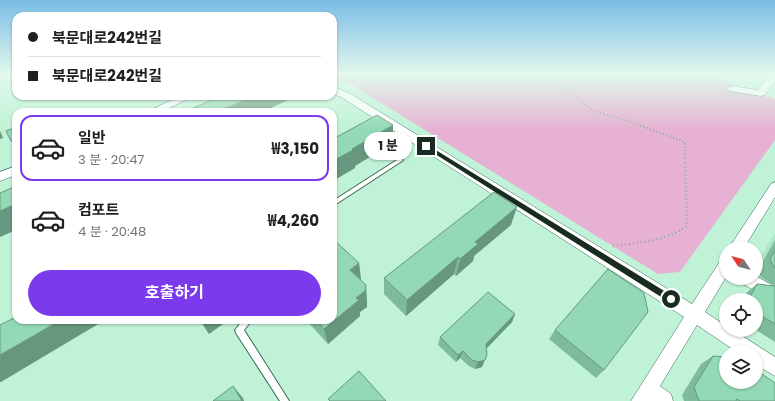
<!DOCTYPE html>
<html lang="ko">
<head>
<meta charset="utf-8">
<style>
	body { margin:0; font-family:Poppins,"Noto Sans KR",sans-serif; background:#f6f6f6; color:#202124; height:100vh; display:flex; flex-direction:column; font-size:15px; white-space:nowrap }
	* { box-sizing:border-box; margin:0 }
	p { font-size:13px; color:#757577 }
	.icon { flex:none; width:22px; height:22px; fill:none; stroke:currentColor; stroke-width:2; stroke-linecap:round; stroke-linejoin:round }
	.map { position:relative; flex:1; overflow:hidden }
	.panel { position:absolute; left:12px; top:108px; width:325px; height:216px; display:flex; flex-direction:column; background:#fff; border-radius:12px; box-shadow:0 1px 3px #0004 }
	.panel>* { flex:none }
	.banner { position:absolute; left:12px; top:12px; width:325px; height:88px; border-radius:12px; box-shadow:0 1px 3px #0004; display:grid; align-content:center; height:88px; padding:0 16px; background:#fff }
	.needle { width:26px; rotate:305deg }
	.tools { position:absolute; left:719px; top:241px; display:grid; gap:8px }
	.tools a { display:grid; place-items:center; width:44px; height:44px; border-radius:50%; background:#fff; box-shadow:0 1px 3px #0004; font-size:20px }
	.end { position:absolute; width:18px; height:18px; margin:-9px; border:5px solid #182c21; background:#fff; box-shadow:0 0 0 2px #fff }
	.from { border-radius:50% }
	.bubble { position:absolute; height:28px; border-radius:14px; background:#fff; box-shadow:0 1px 3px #0004; font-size:13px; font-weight:700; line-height:28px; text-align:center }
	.banner b { display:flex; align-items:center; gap:14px; height:38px; font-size:15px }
	.banner b+b { border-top:1px solid #e0e0e0 }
	.banner i { width:10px; height:10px; background:#202124 }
	ul { padding:7px 0 0; list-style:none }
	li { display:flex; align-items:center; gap:12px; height:66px; margin:0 8px 6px; padding:0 8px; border:2px solid transparent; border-radius:12px }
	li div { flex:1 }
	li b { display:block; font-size:15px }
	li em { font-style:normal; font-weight:700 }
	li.active { border-color:#7c3aed }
	li>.icon { width:36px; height:36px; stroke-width:1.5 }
	.primary-button { display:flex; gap:8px; margin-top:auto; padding:8px 16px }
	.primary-button a { flex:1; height:46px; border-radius:24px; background:#7c3aed; color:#fff; font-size:16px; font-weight:700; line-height:46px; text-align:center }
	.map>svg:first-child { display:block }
	.built { fill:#ace7c8 }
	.green { fill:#e6b1d2 }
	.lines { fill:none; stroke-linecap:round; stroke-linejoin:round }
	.service-casing { stroke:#3c6a53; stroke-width:2 }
	.minor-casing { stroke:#3c6a53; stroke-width:1 }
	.path-far1 { stroke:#86ae98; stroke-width:2; stroke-dasharray:1 2.5; stroke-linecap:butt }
	.path { stroke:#86ae98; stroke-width:2.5; stroke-dasharray:1 3; stroke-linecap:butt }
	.service { fill:#fff; fill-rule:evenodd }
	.minor { fill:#fff; fill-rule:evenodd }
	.wall { fill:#7ebb9c }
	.shaded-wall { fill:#67987f }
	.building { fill:#93d9b5; stroke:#67987f }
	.route { fill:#182c21 }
</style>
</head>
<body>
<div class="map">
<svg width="775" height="401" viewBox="0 0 775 401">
	<rect width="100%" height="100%" fill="#bff2d6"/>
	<path class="built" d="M 775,233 L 775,290 L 761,282 L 756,271 L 756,264 Z"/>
	<path class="green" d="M 333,74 L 704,74 L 775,99 L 775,140 L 680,272 L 658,274 L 352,85 L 333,77 Z"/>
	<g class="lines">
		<defs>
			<path id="service" d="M 400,158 L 403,160 L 402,161 L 333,206 L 333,201 Z
				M 243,320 L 252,320 L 244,330 L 289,401 L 280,401 L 236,333 L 235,330 Z"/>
			<path id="minor" d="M 750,74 L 769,75 L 775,74 L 775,81 L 765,95 L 761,96 L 729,91 L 728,89 L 729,87 L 733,86 L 758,90 L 765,80 Z
				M 333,87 L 349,93 L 692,304 L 721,260 L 726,258 L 726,277 L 705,312 L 726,326 L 726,330 L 733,330 L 775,357 L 775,376 L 756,365 L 756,352 L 737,352 L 697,325 L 660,386 L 671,394 L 673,401 L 631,401 L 684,317 L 341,97 L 333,94 Z
				M 180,96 L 194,96 L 161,112 L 147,112 Z
				M 16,166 L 16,175 L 0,181 L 0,172 Z
				M 775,182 L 775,197 L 744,248 L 729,248 L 771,184 Z
				M 756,276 L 775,287 L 775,302 L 741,283 L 738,278 L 756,278 Z"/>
		</defs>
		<use href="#service" class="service-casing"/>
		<use href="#minor" class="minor-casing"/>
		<path class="path-far1" d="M 552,74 L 555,80 L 593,111 L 625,120 L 685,142 L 685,160"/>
		<path class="path" d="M 613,246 C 638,243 666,241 687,226 L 685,159"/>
		<use href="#service" class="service"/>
		<use href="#minor" class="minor"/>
	</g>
	<path class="wall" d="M 712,74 L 727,74 L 723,78 Z
		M 511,225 L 474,256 L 473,261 L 456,276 L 454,274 L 406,316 L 384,294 L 384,278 Z
		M 775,240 L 775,286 L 761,277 L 758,270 Z
		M 359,263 L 361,280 L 367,301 L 367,307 L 360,312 L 360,316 L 328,344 L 306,320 L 333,320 Z
		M 757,284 L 775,286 L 775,342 L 756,330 L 756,300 L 741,300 L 745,294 Z
		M 515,314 L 512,322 L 487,348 L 482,367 L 475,369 L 469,366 L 460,358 L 456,362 L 438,345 L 440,337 Z
		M 555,330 L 604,370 L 596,378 L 549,339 Z
		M 713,356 L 775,401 L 684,401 L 682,395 L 701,364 Z"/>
	<path class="shaded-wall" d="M 254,96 L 297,96 L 262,112 L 217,112 Z
		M 393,125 L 393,143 L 355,166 L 355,168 L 333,181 L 333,161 L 352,149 Z
		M 0,131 L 3,138 L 0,139 Z
		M 16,140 L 16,147 L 11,141 Z
		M 16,204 L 16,230 L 0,237 L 0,211 Z
		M 517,207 L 511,225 L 474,256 L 473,261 L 456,276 L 460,259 L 475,242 Z
		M 458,257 L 454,274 L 406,316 L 407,300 Z
		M 359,263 L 361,280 L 350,270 Z
		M 366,285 L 367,301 L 367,307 L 360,312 L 360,316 L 328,344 L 324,329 Z
		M 515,314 L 512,322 L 484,351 L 486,344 Z
		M 61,320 L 105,320 L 1,382 L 0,382 L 0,355 Z
		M 204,320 L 229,320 L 209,334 L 201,322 Z
		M 463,351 L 460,358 L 456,362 L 458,355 Z
		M 487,355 L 482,367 L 475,369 L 478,362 Z
		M 233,386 L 243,398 L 244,401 L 242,401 Z"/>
	<path class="building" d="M 221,96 L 254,96 L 217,112 L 194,112 L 191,109 Z
		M 377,115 L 393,125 L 352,149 L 353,150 L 333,161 L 333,139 Z
		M 16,127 L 16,140 L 11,141 L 6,131 Z
		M 16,186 L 16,204 L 0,211 L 0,193 Z
		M 494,192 L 517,207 L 475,242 L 478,244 L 460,259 L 458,257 L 407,300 L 384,278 Z
		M 333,239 L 359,263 L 350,270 L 366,285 L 365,291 L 356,298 L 359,300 L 324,329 L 316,320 L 333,320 Z
		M 775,250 L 775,268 L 774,267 L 770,259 Z
		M 608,269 L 644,293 L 648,312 L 604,370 L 555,330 Z
		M 757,284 L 773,286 L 775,286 L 775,324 L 757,313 L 756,312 L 756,300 L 750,300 L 750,297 Z
		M 488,292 L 515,314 L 486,344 L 487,355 L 485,360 L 478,362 L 472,360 L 463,351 L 458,355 L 440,337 Z
		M 16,317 L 16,320 L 61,320 L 0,355 L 0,325 Z
		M 713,356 L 726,357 L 726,382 L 756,382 L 756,370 L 775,383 L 775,401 L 740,401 L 737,399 L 736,401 L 699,401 L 694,387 Z
		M 359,371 L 386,401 L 330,401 L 328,399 Z
		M 233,386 L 242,401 L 213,401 Z"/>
	<linearGradient id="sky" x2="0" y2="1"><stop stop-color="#7abce5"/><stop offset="0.57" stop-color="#e2f9ed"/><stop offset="1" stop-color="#e2f9ed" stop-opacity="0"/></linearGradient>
	<rect width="775" height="130" fill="url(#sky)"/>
	<path class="route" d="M 426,144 L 674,297 L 674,302 L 669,302 L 424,147 L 424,145 Z"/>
</svg>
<div class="tools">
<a><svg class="needle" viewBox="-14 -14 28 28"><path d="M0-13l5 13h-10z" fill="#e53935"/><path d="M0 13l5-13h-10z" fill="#757577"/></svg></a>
<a><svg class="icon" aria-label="locate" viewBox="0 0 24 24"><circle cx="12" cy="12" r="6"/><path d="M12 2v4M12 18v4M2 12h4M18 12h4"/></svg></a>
<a><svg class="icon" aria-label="layers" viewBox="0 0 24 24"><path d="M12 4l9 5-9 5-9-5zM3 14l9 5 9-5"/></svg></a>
</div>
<i class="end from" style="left:671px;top:299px"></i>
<i class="end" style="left:426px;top:146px"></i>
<div class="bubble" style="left:364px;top:132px;width:48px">1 분</div>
<div class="banner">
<b><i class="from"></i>북문대로242번길</b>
<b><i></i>북문대로242번길</b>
</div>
<section class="panel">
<ul>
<li class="active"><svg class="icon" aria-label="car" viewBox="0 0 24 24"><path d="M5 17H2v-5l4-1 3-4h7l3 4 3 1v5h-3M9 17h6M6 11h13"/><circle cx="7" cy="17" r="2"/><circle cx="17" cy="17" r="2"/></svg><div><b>일반</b><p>3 분 · 20:47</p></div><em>₩3,150</em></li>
<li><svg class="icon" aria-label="car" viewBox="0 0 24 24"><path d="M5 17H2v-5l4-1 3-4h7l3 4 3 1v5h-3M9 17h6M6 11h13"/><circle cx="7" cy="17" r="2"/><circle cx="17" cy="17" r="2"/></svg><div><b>컴포트</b><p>4 분 · 20:48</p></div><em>₩4,260</em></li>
</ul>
<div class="primary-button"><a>호출하기</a></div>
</section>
</div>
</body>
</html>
